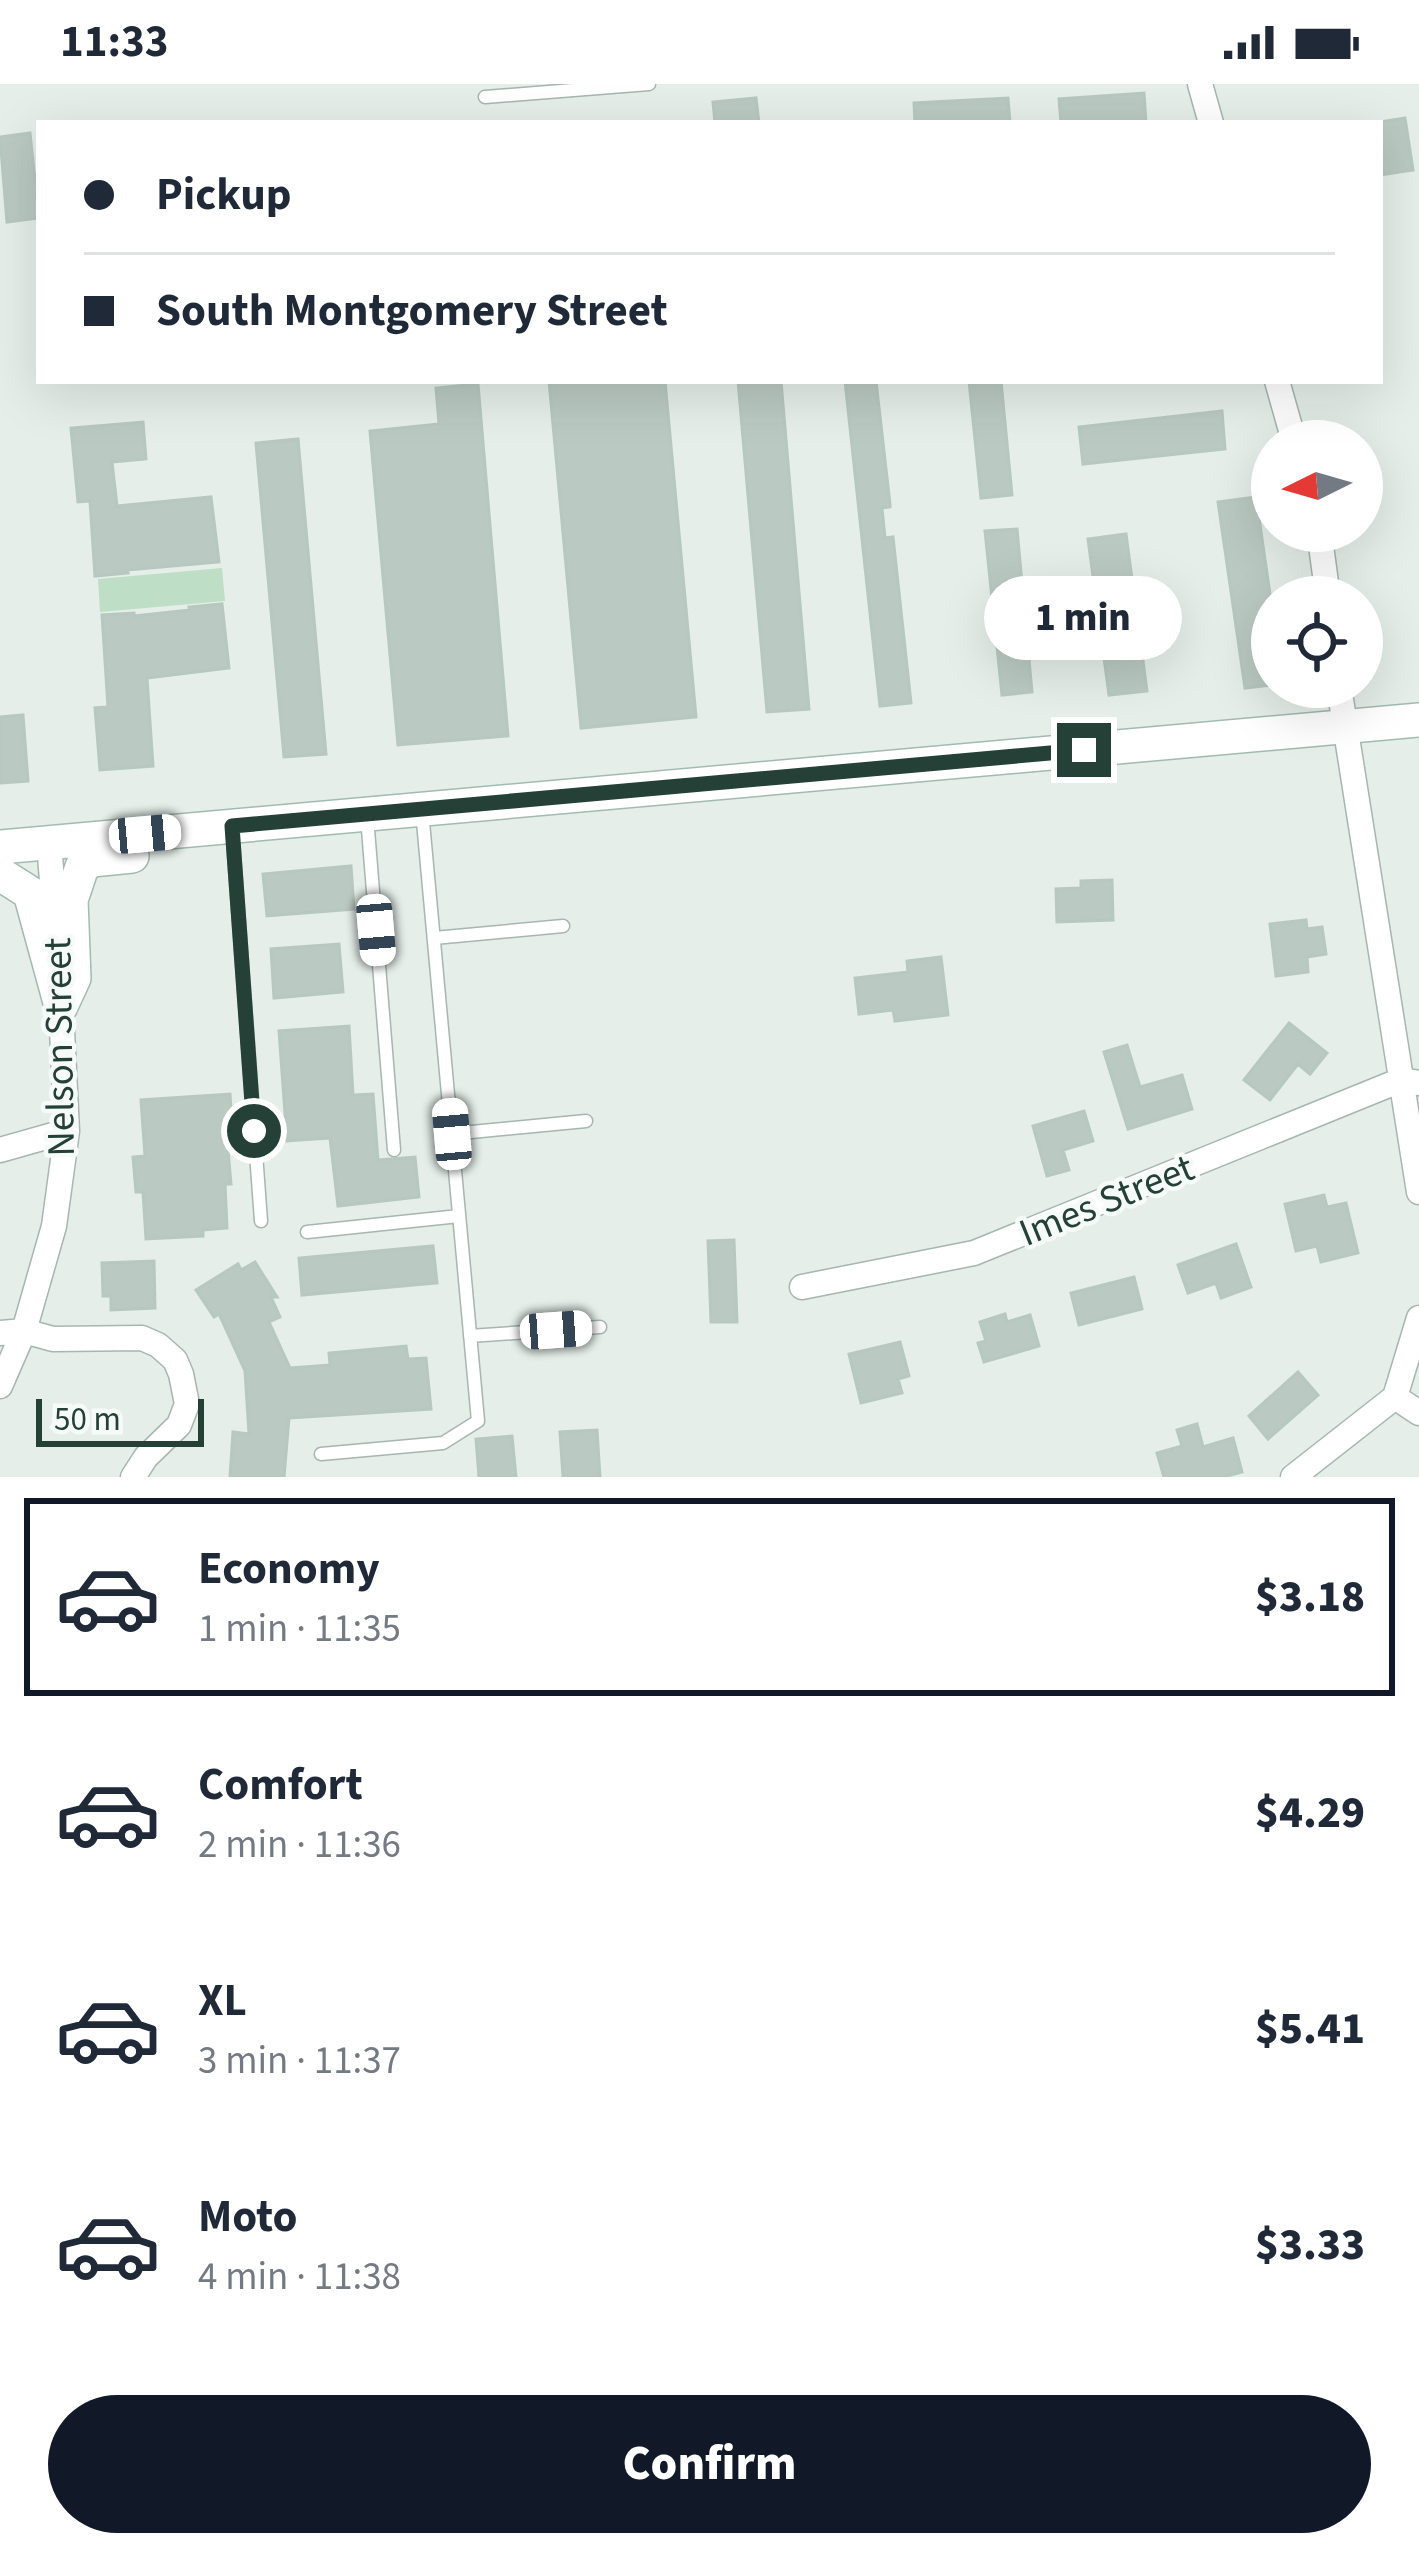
<!DOCTYPE html>
<html lang="en">
<head>
<meta charset="utf-8">
<style>
	body { margin:0; font-family:"Source Sans 3",sans-serif; background:#f2f2f3; color:#1f2937; height:100vh; display:flex; flex-direction:column; font-size:45px; white-space:nowrap }
	* { box-sizing:border-box; margin:0 }
	p { font-size:39px; color:#747a83 }
	.icon { flex:none; width:66px; height:66px; fill:none; stroke:currentColor; stroke-width:2; stroke-linecap:round; stroke-linejoin:round }
	.map { position:relative; height:1393px; overflow:hidden }
	.drawer { display:flex; flex-direction:column; background:#fff; flex:1 }
	.drawer>* { flex:none }
	.top-card { position:absolute; left:36px; top:36px; width:1347px; height:264px; border-radius:0px; box-shadow:0 12px 48px #0002; display:grid; align-content:center; height:264px; padding:0 48px; background:#fff }
	.needle { width:78px; rotate:265deg }
	.fabs { position:absolute; left:1251px; top:336px; display:grid; gap:24px }
	.fabs a { display:grid; place-items:center; width:132px; height:132px; border-radius:50%; background:#fff; box-shadow:0 12px 48px #0002; font-size:60px }
	.scale { position:absolute; left:36px; bottom:30px; width:168px; box-sizing:border-box; padding-left:12px; border:6px solid #244037; border-top:0; font-size:33px; line-height:42px; white-space:nowrap; color:#244037; -webkit-text-stroke:9px #f6faf8; paint-order:stroke }
	.end { position:absolute; width:54px; height:54px; margin:-27px; border:15px solid #244037; background:#fff; box-shadow:0 0 0 6px #fff }
	.from { border-radius:50% }
	.bubble { position:absolute; height:84px; border-radius:42px; background:#fff; box-shadow:0 12px 48px #0002; font-size:39px; font-weight:800; line-height:84px; text-align:center }
	.car { position:absolute; width:36px; height:72px; margin:-36px -18px; border-radius:15px; box-shadow:0 0 9px 3px #0007; background:linear-gradient(#fff 24%,#345 0 40%,#fff 0 76%,#345 0 86%,#fff 0) }
	.top-card b { display:flex; align-items:center; gap:42px; height:114px; font-size:45px }
	.top-card b+b { border-top:3px solid #e0e1e3 }
	.top-card i { width:30px; height:30px; background:#1f2937 }
	ul { padding:21px 0 0; list-style:none }
	li { display:flex; align-items:center; gap:36px; height:198px; margin:0 24px 18px; padding:0 24px; border:6px solid transparent; border-radius:0px }
	li div { flex:1 }
	li b { display:block; font-size:45px }
	li em { font-style:normal; font-weight:800 }
	li.active { border-color:#111827 }
	li>.icon { width:108px; height:108px; stroke-width:1.5 }
	.cta { display:flex; gap:24px; margin-top:auto; padding:24px 48px }
	.cta a { flex:1; height:138px; border-radius:72px; background:#111827; color:#fff; font-size:48px; font-weight:800; line-height:138px; text-align:center }
	.status { display:flex; justify-content:space-between; align-items:center; height:84px; padding:0 60px; background:#fff; direction:ltr }
	.status svg { height:33px; fill:currentColor }
	.map>svg:first-child { display:block }
	.green { fill:#bedfc5 }
	.building { fill:#bac9c2; stroke:#b7c8c0; stroke-width:3 }
	.lines { fill:none; stroke-linecap:round; stroke-linejoin:round }
	.lane-casing { stroke:#a7b6b0; stroke-width:15 }
	.street-casing { stroke:#a7b6b0; stroke-width:27 }
	.secondary-casing { stroke:#a3bab1; stroke-width:36 }
	.lane { stroke:#fff; stroke-width:12 }
	.street { stroke:#fff; stroke-width:24 }
	.secondary { stroke:#fff; stroke-width:33 }
	.route { stroke:#244037; stroke-width:15 }
	.labels { text-anchor:middle; stroke-width:9; stroke-linejoin:round; paint-order:stroke }
	.street-label { font-size:39px; fill:#244037; stroke:#f6faf8 }
</style>
</head>
<body>
<div class="status"><b>11:33</b><svg viewBox="0 0 49 12"><path d="M0 12V9h3v3zM5 12V6h3v6zM10 12V3h3v9zM15 12V0h3v12zM26 1h20v11H26zM47 4h2v5h-2z"/></svg></div>
<div class="map">
<svg width="1419" height="1393" viewBox="0 0 1419 1393">
	<rect width="100%" height="100%" fill="#e5eee9"/>
	<path class="green" d="M 222,484 L 225,517 L 100,528 L 98,495 Z"/>
	<path class="building" d="M 1144,9 L 1146,39 L 1061,39 L 1059,15 Z
		M 756,14 L 759,39 L 715,39 L 713,18 Z
		M 1008,14 L 1010,39 L 915,39 L 914,19 Z
		M 1405,34 L 1413,86 L 1380,91 L 1380,38 Z
		M 30,49 L 39,134 L 7,138 L 0,53 Z
		M 549,297 L 665,297 L 696,633 L 581,644 Z
		M 738,297 L 781,297 L 809,625 L 767,628 Z
		M 845,297 L 876,297 L 890,420 L 890,423 L 882,424 L 885,454 L 893,453 L 911,619 L 880,622 Z
		M 969,297 L 1001,297 L 1012,411 L 981,414 Z
		M 478,300 L 508,652 L 398,661 L 370,347 L 439,340 L 436,304 Z
		M 1222,327 L 1225,365 L 1083,380 L 1079,343 Z
		M 143,338 L 146,375 L 112,378 L 117,422 L 211,413 L 219,478 L 127,486 L 128,489 L 95,492 L 90,417 L 78,418 L 71,344 Z
		M 298,355 L 326,670 L 284,673 L 256,359 Z
		M 1256,413 L 1272,524 L 1272,601 L 1245,604 L 1218,418 Z
		M 1017,445 L 1032,608 L 1002,611 L 985,447 Z
		M 1126,450 L 1147,607 L 1109,611 L 1088,455 Z
		M 222,520 L 229,584 L 147,594 L 153,682 L 100,686 L 95,624 L 108,623 L 102,531 L 134,529 L 134,532 L 190,526 L 189,523 Z
		M 23,631 L 28,697 L 0,699 L 0,633 Z
		M 351,782 L 354,825 L 267,832 L 263,790 Z
		M 1112,796 L 1113,836 L 1057,838 L 1056,805 L 1081,804 L 1081,797 Z
		M 1306,836 L 1307,845 L 1322,843 L 1326,870 L 1307,873 L 1308,888 L 1276,892 L 1270,840 Z
		M 339,860 L 343,908 L 274,914 L 271,865 Z
		M 941,873 L 948,931 L 895,937 L 893,926 L 859,930 L 855,894 L 908,888 L 907,877 Z
		M 1289,939 L 1327,969 L 1310,990 L 1298,980 L 1270,1016 L 1244,996 Z
		M 349,942 L 353,1011 L 373,1010 L 378,1076 L 415,1073 L 419,1113 L 338,1122 L 330,1054 L 287,1057 L 279,947 Z
		M 1127,961 L 1140,1003 L 1182,991 L 1192,1025 L 1128,1045 L 1104,968 Z
		M 230,1010 L 233,1055 L 227,1055 L 231,1100 L 225,1100 L 227,1144 L 203,1146 L 203,1152 L 146,1155 L 143,1108 L 136,1108 L 133,1073 L 145,1072 L 141,1016 Z
		M 1084,1027 L 1093,1057 L 1063,1066 L 1069,1086 L 1047,1092 L 1033,1042 Z
		M 1324,1111 L 1327,1123 L 1346,1119 L 1358,1169 L 1321,1178 L 1317,1162 L 1296,1167 L 1285,1120 Z
		M 734,1156 L 737,1238 L 711,1238 L 708,1157 Z
		M 1236,1160 L 1251,1203 L 1221,1214 L 1216,1199 L 1188,1209 L 1178,1181 Z
		M 433,1162 L 437,1199 L 302,1211 L 299,1174 Z
		M 154,1177 L 155,1224 L 111,1226 L 111,1212 L 103,1212 L 102,1179 Z
		M 255,1178 L 277,1213 L 271,1213 L 280,1233 L 269,1238 L 290,1284 L 330,1281 L 329,1269 L 406,1262 L 408,1275 L 426,1274 L 431,1325 L 289,1334 L 284,1393 L 230,1393 L 233,1348 L 249,1350 L 245,1287 L 219,1230 L 214,1233 L 196,1206 L 238,1180 L 241,1186 Z
		M 1134,1193 L 1142,1225 L 1079,1241 L 1071,1209 Z
		M 1005,1230 L 1007,1238 L 1030,1231 L 1039,1262 L 984,1278 L 978,1259 L 986,1257 L 980,1238 Z
		M 900,1258 L 909,1292 L 898,1295 L 902,1309 L 861,1319 L 849,1270 Z
		M 1298,1288 L 1318,1311 L 1268,1355 L 1249,1332 Z
		M 1197,1340 L 1203,1363 L 1233,1354 L 1242,1388 L 1223,1393 L 1164,1393 L 1157,1369 L 1182,1362 L 1177,1346 Z
		M 597,1346 L 600,1393 L 563,1393 L 560,1348 Z
		M 512,1352 L 516,1393 L 479,1393 L 476,1355 Z"/>
	<g class="lines">
		<defs>
			<path id="lane" d="M 485,13 L 649,0
				M 367,733 L 394,1066
				M 232,743 L 261,1137
				M 434,854 L 563,842
				M 451,1050 L 586,1037
				M 307,1148 L 459,1132
				M 470,1252 L 600,1243
				M 321,1370 L 443,1359 L 478,1337 L 422,727"/>
			<path id="street" d="M 1200,0 L 1211,39
				M 1277,297 L 1294,357
				M 1319,447 L 1328,513
				M 1339,603 L 1419,1108
				M 49,759 L 58,872
				M 0,1066 L 67,1047
				M 802,1203 L 974,1169 L 1401,996 L 1419,999
				M 0,1249 L 24,1247 L 53,1255 L 142,1254 L 158,1261 L 175,1276 L 181,1290 L 187,1320 L 179,1341 L 146,1373 L 133,1393
				M 0,1302 L 24,1247 L 54,1142 L 67,1047 L 60,906
				M 1395,1313 L 1419,1329
				M 1293,1393 L 1395,1313 L 1419,1234"/>
			<path id="secondary" d="M 0,763 L 1419,636
				M 0,790 L 30,809 L 61,922
				M 61,922 L 74,894 L 71,816 L 82,783 L 92,776 L 132,772"/>
		</defs>
		<use href="#lane" class="lane-casing"/>
		<use href="#street" class="street-casing"/>
		<use href="#secondary" class="secondary-casing"/>
		<use href="#lane" class="lane"/>
		<use href="#street" class="street"/>
		<use href="#secondary" class="secondary"/>
	</g>
	<g class="lines">
		<path class="route" d="M 254,1047 L 232,742 L 1084,666"/>
	</g>
	<g class="labels">
		<g class="street-label">
			<text transform="translate(58 963) rotate(-91)" y="14">Nelson Street</text>
			<text transform="translate(1106 1115) rotate(-22)" y="14">Imes Street</text>
		</g>
	</g>
</svg>
<div class="fabs">
<a><svg class="needle" viewBox="-14 -14 28 28"><path d="M0-13l5 13h-10z" fill="#e53935"/><path d="M0 13l5-13h-10z" fill="#747a83"/></svg></a>
<a><svg class="icon" aria-label="locate" viewBox="0 0 24 24"><circle cx="12" cy="12" r="6"/><path d="M12 2v4M12 18v4M2 12h4M18 12h4"/></svg></a>
</div>
<div class="scale">50 m</div>
<i class="end from" style="left:254px;top:1047px"></i>
<i class="end" style="left:1084px;top:666px"></i>
<div class="bubble" style="left:984px;top:492px;width:198px">1 min</div>
<i class="car" style="left:145px;top:750px;rotate:85deg"></i>
<i class="car" style="left:376px;top:846px;rotate:175deg"></i>
<i class="car" style="left:452px;top:1050px;rotate:355deg"></i>
<i class="car" style="left:556px;top:1246px;rotate:86deg"></i>
<div class="top-card">
<b><i class="from"></i>Pickup</b>
<b><i></i>South Montgomery Street</b>
</div>
</div>
<section class="drawer">
<ul>
<li class="active"><svg class="icon" aria-label="car" viewBox="0 0 24 24"><path d="M5 17H2v-5l4-1 3-4h7l3 4 3 1v5h-3M9 17h6M6 11h13"/><circle cx="7" cy="17" r="2"/><circle cx="17" cy="17" r="2"/></svg><div><b>Economy</b><p>1 min · 11:35</p></div><em>$3.18</em></li>
<li><svg class="icon" aria-label="car" viewBox="0 0 24 24"><path d="M5 17H2v-5l4-1 3-4h7l3 4 3 1v5h-3M9 17h6M6 11h13"/><circle cx="7" cy="17" r="2"/><circle cx="17" cy="17" r="2"/></svg><div><b>Comfort</b><p>2 min · 11:36</p></div><em>$4.29</em></li>
<li><svg class="icon" aria-label="car" viewBox="0 0 24 24"><path d="M5 17H2v-5l4-1 3-4h7l3 4 3 1v5h-3M9 17h6M6 11h13"/><circle cx="7" cy="17" r="2"/><circle cx="17" cy="17" r="2"/></svg><div><b>XL</b><p>3 min · 11:37</p></div><em>$5.41</em></li>
<li><svg class="icon" aria-label="car" viewBox="0 0 24 24"><path d="M5 17H2v-5l4-1 3-4h7l3 4 3 1v5h-3M9 17h6M6 11h13"/><circle cx="7" cy="17" r="2"/><circle cx="17" cy="17" r="2"/></svg><div><b>Moto</b><p>4 min · 11:38</p></div><em>$3.33</em></li>
</ul>
<div class="cta"><a>Confirm</a></div>
</section>
</body>
</html>
